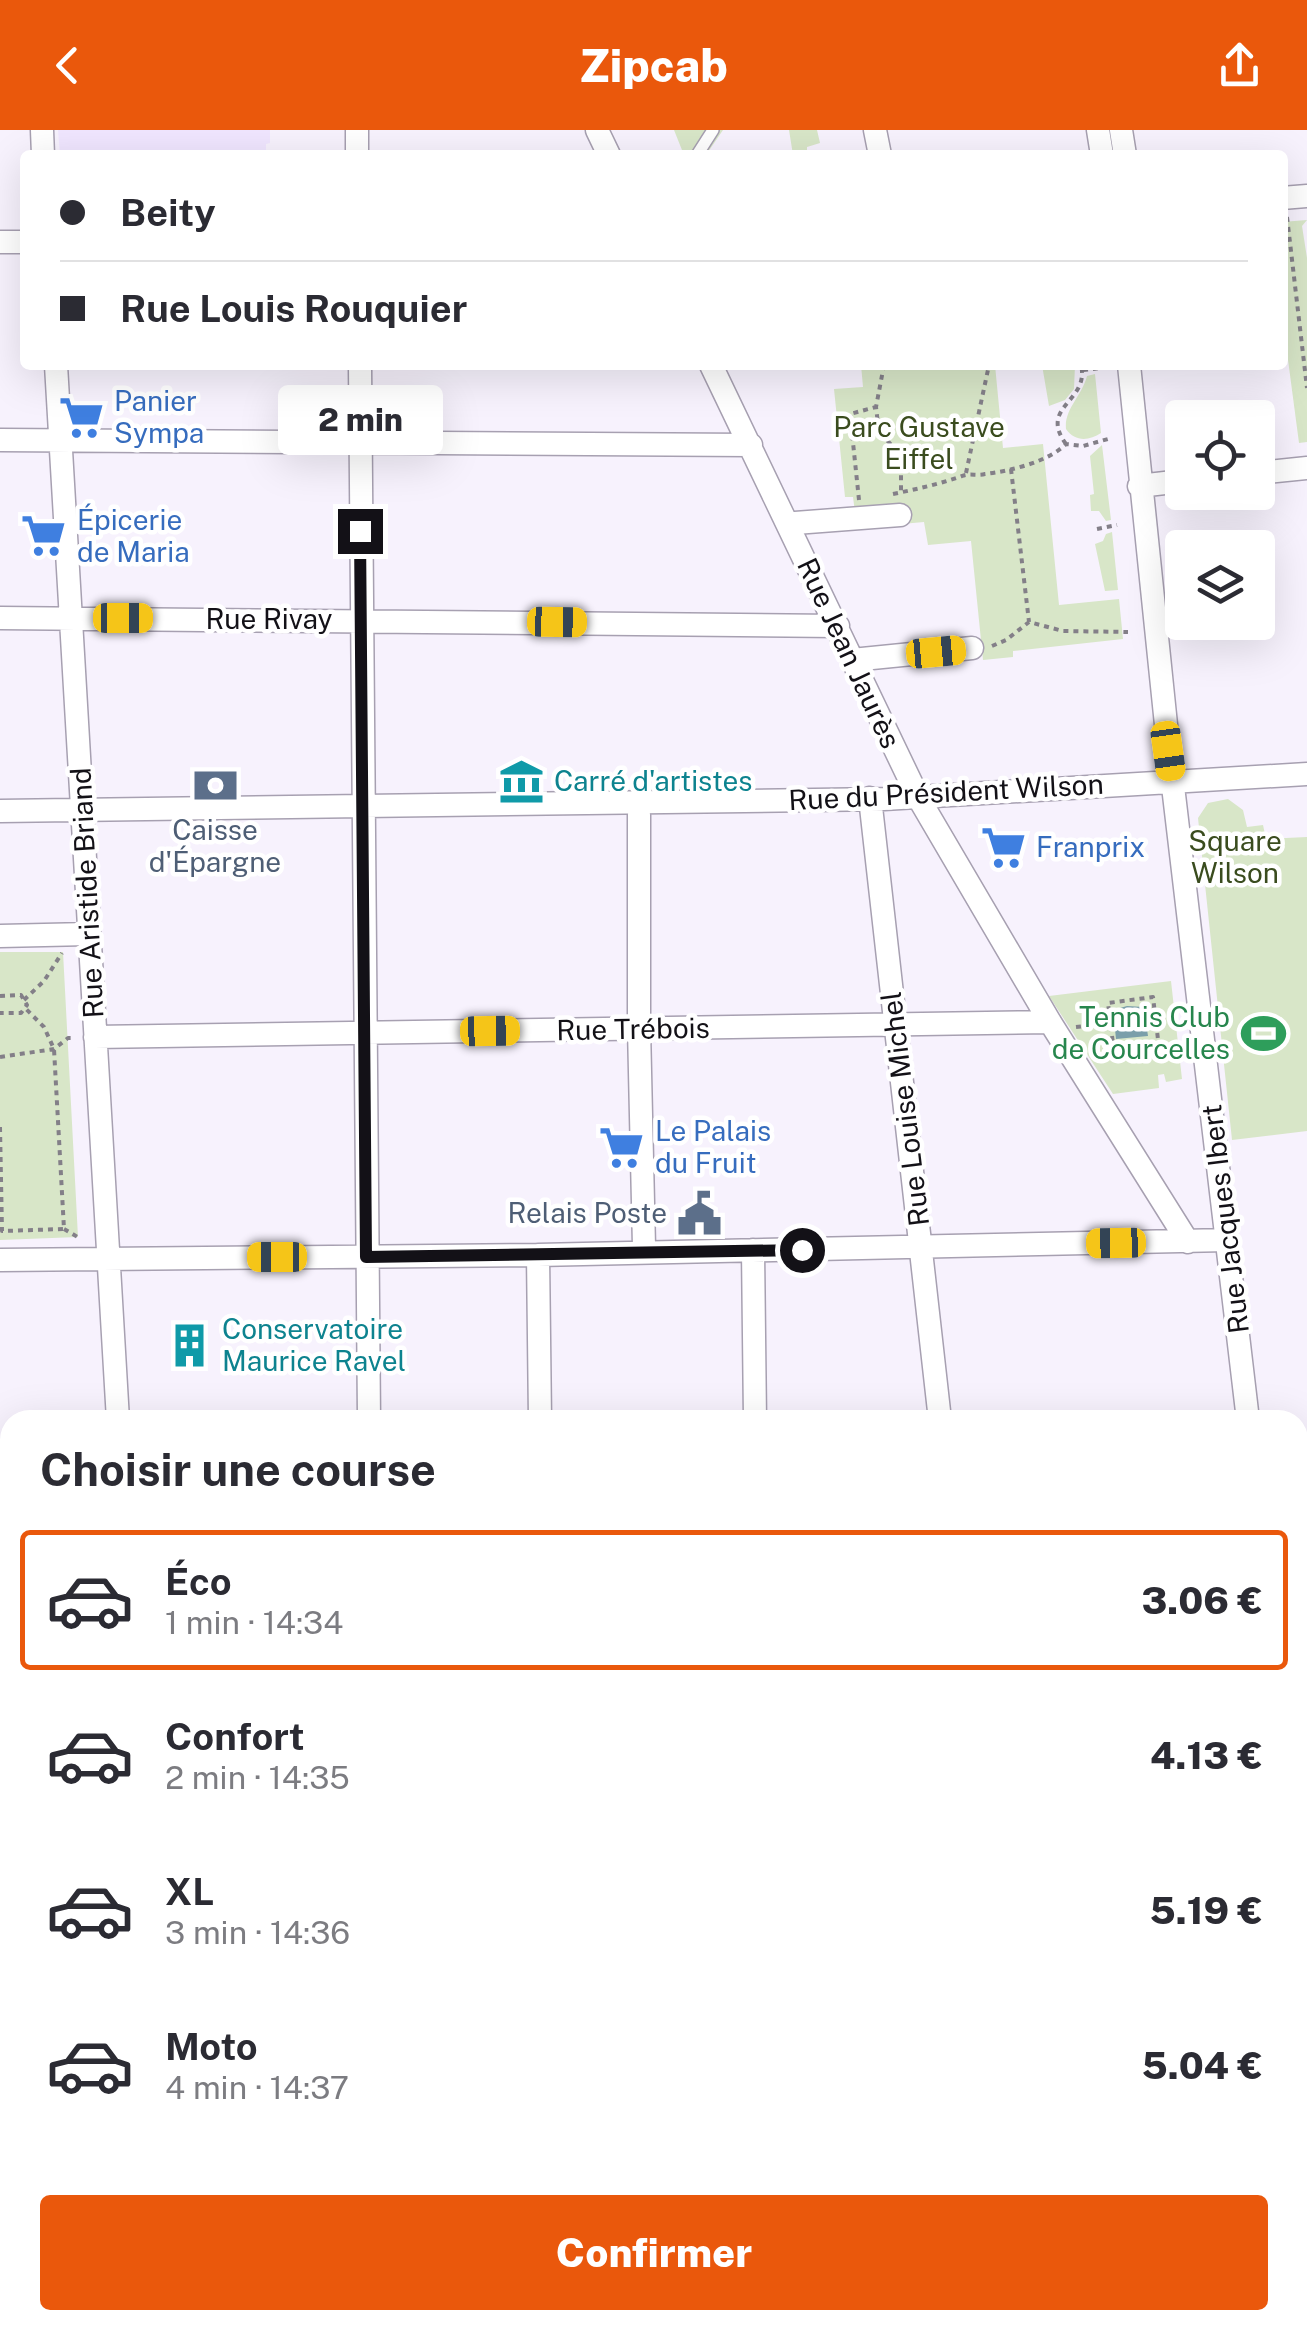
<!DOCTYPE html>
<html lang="fr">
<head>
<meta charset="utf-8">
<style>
	body { margin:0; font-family:"Public Sans",sans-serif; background:#f2f2f3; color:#2b2b33; height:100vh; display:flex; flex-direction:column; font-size:38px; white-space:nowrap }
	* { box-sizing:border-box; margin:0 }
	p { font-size:32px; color:#7c7c81 }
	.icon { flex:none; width:55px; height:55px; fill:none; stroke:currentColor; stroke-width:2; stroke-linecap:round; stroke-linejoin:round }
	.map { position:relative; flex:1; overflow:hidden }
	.sheet { position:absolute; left:0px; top:1280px; width:1308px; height:920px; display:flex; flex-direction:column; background:#fff; border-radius:30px 30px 0 0; box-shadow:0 10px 40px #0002 }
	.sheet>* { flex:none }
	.top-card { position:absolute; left:20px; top:20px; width:1268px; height:220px; border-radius:10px; box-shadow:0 10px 40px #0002; display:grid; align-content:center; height:220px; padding:0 40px; background:#fff }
	.controls { position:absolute; left:1165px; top:270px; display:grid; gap:20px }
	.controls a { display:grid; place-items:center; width:110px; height:110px; border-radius:10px; background:#fff; box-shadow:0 10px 40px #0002; font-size:50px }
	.end { position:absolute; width:45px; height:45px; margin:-22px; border:12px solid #131117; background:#fff; box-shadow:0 0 0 5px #fff }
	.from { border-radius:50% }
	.bubble { position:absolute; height:70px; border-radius:10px; background:#fff; box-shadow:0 10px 40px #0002; font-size:32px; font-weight:800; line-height:70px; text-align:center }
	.car { position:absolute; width:30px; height:60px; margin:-30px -15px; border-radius:12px; box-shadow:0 0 8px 2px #0007; background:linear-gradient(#f5c518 24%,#345 0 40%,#f5c518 0 76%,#345 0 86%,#f5c518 0) }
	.top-card b { display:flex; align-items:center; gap:35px; height:95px; font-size:38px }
	.top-card b+b { border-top:2px solid #e1e1e2 }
	.top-card i { width:25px; height:25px; background:#2b2b33 }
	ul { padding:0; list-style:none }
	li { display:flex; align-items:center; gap:30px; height:140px; margin:0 20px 15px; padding:0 20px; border:5px solid transparent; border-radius:10px }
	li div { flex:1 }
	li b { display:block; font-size:38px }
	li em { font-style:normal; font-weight:800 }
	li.on { border-color:#ea580c }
	li>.icon { width:90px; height:90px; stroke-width:1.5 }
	h2 { padding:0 40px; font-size:45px; line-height:120px }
	.button { display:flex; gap:20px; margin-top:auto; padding:20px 40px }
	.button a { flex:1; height:115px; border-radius:10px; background:#ea580c; color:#fff; font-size:40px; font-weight:800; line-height:115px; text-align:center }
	header { display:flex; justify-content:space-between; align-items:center; height:130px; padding:0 40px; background:#ea580c; color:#fff; font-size:45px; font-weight:800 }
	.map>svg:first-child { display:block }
	.built { fill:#f0e6ff }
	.green { fill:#d8e6c8 }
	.water { fill:#7b9faa }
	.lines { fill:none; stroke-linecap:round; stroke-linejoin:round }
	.lane-casing { stroke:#a7a0b1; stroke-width:14 }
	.street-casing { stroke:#a7a0b1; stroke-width:25 }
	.secondary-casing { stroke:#a7a0b1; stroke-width:32 }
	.path { stroke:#837f88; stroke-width:4; stroke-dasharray:5 5; stroke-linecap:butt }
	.lane { stroke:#fff; stroke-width:11 }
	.street { stroke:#fff; stroke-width:22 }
	.secondary { stroke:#fff; stroke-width:30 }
	.route { stroke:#131117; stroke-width:12 }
	.labels { text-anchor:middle; stroke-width:9; stroke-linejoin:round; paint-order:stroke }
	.shop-label { font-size:28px; fill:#366cbe; stroke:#fff; text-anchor:start }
	.park-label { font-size:28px; fill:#3a4c1e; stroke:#fff }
	.street-label { font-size:28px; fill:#131117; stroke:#fff }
	.culture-label { font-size:28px; fill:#0d838f; stroke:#fff; text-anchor:start }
	.service-label { font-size:28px; fill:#4e5e75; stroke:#fff }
	.leisure-label { font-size:28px; fill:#27864d; stroke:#fff; text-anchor:end }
</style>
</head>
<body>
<header><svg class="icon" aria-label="back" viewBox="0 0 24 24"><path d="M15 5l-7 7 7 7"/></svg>Zipcab<svg class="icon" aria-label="share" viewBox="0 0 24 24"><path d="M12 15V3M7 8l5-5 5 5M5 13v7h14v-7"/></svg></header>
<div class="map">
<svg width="1307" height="2200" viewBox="0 0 1307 2200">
	<rect width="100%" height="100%" fill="#f7f2fd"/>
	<path class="built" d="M 58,0 L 270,0 L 270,13 L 266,14 L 266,25 L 60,25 Z"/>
	<path class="green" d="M 674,0 L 723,0 L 706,25 L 684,25 Z
		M 789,0 L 817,0 L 820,13 L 807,17 L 807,25 L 793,25 Z
		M 1307,90 L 1302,96 L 1307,128 L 1307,312 L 1299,313 L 1283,192 L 1282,92 Z
		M 861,235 L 995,235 L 1003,318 L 1043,314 L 1059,475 L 1119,469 L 1123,509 L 1013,521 L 1013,527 L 983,530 L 971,411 L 928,415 L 924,392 L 857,398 L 853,367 L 845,367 L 834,259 L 863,257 Z
		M 1042,235 L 1075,235 L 1074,259 L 1065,270 L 1049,276 Z
		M 1095,244 L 1101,303 C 1089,311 1075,312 1066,299 C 1064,279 1082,266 1087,246 Z
		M 1102,315 L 1111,390 L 1106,391 L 1099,381 L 1091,381 L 1090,365 L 1094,364 L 1090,326 Z
		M 1112,402 L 1118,460 L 1105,461 L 1095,414 L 1103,411 L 1106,404 Z
		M 1228,669 L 1243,680 L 1247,697 L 1263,695 L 1266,709 L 1307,707 L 1307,1001 L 1232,1010 L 1198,688 L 1208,673 Z
		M 0,822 L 63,822 L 78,1107 L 0,1110 Z
		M 1171,851 L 1182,949 L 1166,952 L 1164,944 L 1158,945 L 1159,958 L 1113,964 L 1049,866 Z
		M 1307,2131 L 1307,2200 L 1264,2200 L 1263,2190 L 1298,2190 L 1298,2133 Z"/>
	<path class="water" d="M 1127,876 L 1144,877 L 1148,906 L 1116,909 L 1113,880 Z"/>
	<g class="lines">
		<defs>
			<path id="lane" d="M 697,25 L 713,0"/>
			<path id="street" d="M 42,0 L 43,25
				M 357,0 L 357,25
				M 597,0 L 609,25
				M 875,0 L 880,25
				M 1098,0 L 1102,25
				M 1121,0 L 1125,25
				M 1282,68 L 1307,66
				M 0,112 L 25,112
				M 56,235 L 118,1290
				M 360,235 L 369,1290
				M 711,235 L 918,667 L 1050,892 L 1188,1112
				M 1129,235 L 1168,614 L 1248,1290
				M 0,310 L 751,315
				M 1258,343 L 1307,338
				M 1139,356 L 1182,351
				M 795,393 L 900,385
				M 0,488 L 838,496
				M 852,530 L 972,518
				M 870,668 L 940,1290
				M 0,681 L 884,669 L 1307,644
				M 639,685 L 639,898 L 644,1117
				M 0,806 L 88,804
				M 95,907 L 1050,892
				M 753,1120 L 755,1290
				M 538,1125 L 540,1290
				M 0,1130 L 538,1125 L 1227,1110
				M 0,1352 L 10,1352
				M 1298,1711 L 1307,1794
				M 0,1908 L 10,1909
				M 1298,1959 L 1307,1958
				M 0,2083 L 10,2083
				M 159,2190 L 160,2200
				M 427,2190 L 428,2200
				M 772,2190 L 773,2200
				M 1041,2190 L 1042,2200
				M 535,2200 L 605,2190"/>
			<path id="secondary" d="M 1298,1542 L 1307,1550
				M 0,1585 L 10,1585
				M 1298,1598 L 1307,1590"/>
		</defs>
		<use href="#lane" class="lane-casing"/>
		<use href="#street" class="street-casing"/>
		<use href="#secondary" class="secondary-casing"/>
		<path class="path" d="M 1287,87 L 1307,258
			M 884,235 L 876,277 L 879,302 L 901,325 L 901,362
			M 1083,240 L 1101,238
			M 1066,314 C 1038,276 1090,272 1081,235
			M 1011,339 L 1029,492
			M 966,343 L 989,235
			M 893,364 C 917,359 940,354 962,346 C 969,343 977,346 985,344 C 1010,341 1048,332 1066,314 L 1083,316 L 1108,309
			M 859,370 L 850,284 L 876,277
			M 1097,399 L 1117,395
			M 992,516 L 1006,510 L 1029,492 L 1063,501 L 1128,502
			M 0,866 L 21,865 L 27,875 L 21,883 L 0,883
			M 24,870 L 44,851 L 62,823
			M 1076,897 L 1111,893
			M 1159,918 L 1153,867 L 1108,873 L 1114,922 L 1178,916 L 1185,915
			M 0,927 L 54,919 L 68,908 L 75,908
			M 0,997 L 2,1101 L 64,1099 L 54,919 L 44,897 L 25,878
			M 64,1099 L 81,1109
			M 1298,1328 L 1307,1328
			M 1298,2175 L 1307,2183"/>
		<use href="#lane" class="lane"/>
		<use href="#street" class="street"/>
		<use href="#secondary" class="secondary"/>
	</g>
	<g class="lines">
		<path class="route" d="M 360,401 L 366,1127 L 802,1120"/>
	</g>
	<defs>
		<symbol id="supermarket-bare" viewBox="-9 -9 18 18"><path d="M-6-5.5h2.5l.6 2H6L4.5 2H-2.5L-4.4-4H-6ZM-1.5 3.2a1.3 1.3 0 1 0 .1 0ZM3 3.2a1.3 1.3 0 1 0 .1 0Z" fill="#3f7fe0" stroke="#fff" stroke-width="2.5" paint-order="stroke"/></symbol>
		<symbol id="museum-bare" viewBox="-9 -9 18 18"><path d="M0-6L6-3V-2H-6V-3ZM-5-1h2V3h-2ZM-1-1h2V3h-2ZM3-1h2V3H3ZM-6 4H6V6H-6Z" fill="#0f9aa8" stroke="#fff" stroke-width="2.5" paint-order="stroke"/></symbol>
		<symbol id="bank-bare" viewBox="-9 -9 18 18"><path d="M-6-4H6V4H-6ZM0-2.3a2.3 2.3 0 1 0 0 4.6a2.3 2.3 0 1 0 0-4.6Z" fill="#5c6f8a" stroke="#fff" stroke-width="2.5" paint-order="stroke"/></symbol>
		<symbol id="stadium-bare" viewBox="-9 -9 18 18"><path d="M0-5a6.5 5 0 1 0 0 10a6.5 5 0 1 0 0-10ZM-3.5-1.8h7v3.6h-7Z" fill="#2e9e5b" stroke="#fff" stroke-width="2.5" paint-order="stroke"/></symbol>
		<symbol id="civic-bare" viewBox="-9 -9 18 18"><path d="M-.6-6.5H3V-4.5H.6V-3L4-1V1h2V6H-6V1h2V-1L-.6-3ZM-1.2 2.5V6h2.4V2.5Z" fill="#5c6f8a" stroke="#fff" stroke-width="2.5" paint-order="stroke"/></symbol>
		<symbol id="building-bare" viewBox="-9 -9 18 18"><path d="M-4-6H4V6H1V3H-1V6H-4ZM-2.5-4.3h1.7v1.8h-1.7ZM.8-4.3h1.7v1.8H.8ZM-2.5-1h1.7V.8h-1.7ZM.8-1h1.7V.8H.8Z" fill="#0f9aa8" stroke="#fff" stroke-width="2.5" paint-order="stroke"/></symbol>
	</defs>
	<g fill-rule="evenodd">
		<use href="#supermarket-bare" x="50" y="256" width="63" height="63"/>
		<use href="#supermarket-bare" x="12" y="374" width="63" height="63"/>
		<use href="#museum-bare" x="490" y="620" width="63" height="63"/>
		<use href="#bank-bare" x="184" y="624" width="63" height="63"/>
		<use href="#supermarket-bare" x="972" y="686" width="63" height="63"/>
		<use href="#stadium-bare" x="1232" y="872" width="63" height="63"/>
		<use href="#supermarket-bare" x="590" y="986" width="63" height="63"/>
		<use href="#civic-bare" x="668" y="1052" width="63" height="63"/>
		<use href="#building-bare" x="158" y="1184" width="63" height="63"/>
	</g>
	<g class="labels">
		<g class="shop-label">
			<text x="114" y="281">Panier<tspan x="114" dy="32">Sympa</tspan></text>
			<text x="77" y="400">Épicerie<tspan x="77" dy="32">de Maria</tspan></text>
			<text x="1036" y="727">Franprix</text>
			<text x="655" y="1011">Le Palais<tspan x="655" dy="32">du Fruit</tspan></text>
		</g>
		<g class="park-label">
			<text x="919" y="307">Parc Gustave<tspan x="919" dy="32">Eiffel</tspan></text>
			<text x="1235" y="721">Square<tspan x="1235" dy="32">Wilson</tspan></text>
		</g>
		<g class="street-label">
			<text x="269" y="499">Rue Rivay</text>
			<text transform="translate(849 523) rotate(65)" y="10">Rue Jean Jaurès</text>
			<text transform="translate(946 662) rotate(-3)" y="10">Rue du Président Wilson</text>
			<text transform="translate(87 763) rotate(-93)" y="10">Rue Aristide Briand</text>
			<text transform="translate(633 899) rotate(-1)" y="10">Rue Trébois</text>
			<text transform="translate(905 979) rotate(-97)" y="10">Rue Louise Michel</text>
			<text transform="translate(1225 1089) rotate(-97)" y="10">Rue Jacques Ibert</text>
		</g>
		<g class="culture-label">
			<text x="554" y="661">Carré d'artistes</text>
			<text x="222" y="1209">Conservatoire<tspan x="222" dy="32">Maurice Ravel</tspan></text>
		</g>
		<g class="service-label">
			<text x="215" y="710">Caisse<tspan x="215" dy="32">d'Épargne</tspan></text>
			<text x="667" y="1093" text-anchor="end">Relais Poste</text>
		</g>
		<g class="leisure-label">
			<text x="1230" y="897">Tennis Club<tspan x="1230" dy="32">de Courcelles</tspan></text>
		</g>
	</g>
</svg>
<div class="controls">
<a><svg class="icon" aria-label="locate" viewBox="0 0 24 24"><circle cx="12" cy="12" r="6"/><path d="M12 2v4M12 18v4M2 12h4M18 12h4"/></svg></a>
<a><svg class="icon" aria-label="layers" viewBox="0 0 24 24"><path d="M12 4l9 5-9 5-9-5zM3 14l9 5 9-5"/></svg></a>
</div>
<i class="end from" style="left:802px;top:1120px"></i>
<i class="end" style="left:360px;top:401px"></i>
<div class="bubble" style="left:278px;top:255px;width:165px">2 min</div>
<i class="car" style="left:123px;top:488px;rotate:90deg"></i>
<i class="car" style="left:557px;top:492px;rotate:91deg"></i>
<i class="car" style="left:936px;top:522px;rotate:85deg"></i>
<i class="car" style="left:1168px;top:621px;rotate:172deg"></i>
<i class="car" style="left:490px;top:901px;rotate:89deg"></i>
<i class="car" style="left:1116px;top:1113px;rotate:269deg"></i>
<i class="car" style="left:277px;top:1127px;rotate:270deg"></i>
<div class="top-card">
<b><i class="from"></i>Beity</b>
<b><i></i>Rue Louis Rouquier</b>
</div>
<section class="sheet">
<h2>Choisir une course</h2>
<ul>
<li class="on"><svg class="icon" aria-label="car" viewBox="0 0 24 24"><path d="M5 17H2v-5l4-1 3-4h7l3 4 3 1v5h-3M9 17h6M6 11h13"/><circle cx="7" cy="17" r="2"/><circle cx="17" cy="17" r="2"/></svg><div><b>Éco</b><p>1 min · 14:34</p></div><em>3.06 €</em></li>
<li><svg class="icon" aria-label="car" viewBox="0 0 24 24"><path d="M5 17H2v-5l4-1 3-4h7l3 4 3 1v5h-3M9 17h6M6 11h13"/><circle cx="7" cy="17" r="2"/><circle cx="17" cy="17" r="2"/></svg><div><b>Confort</b><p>2 min · 14:35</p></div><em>4.13 €</em></li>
<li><svg class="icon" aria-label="car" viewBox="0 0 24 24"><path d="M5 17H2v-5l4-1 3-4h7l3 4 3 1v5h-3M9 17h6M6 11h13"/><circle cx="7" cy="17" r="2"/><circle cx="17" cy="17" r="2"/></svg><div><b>XL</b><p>3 min · 14:36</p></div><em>5.19 €</em></li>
<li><svg class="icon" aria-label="car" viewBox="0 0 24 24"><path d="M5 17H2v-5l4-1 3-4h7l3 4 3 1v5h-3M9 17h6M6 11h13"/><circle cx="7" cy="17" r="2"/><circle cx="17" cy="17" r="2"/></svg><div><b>Moto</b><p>4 min · 14:37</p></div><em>5.04 €</em></li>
</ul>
<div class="button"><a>Confirmer</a></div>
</section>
</div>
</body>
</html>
